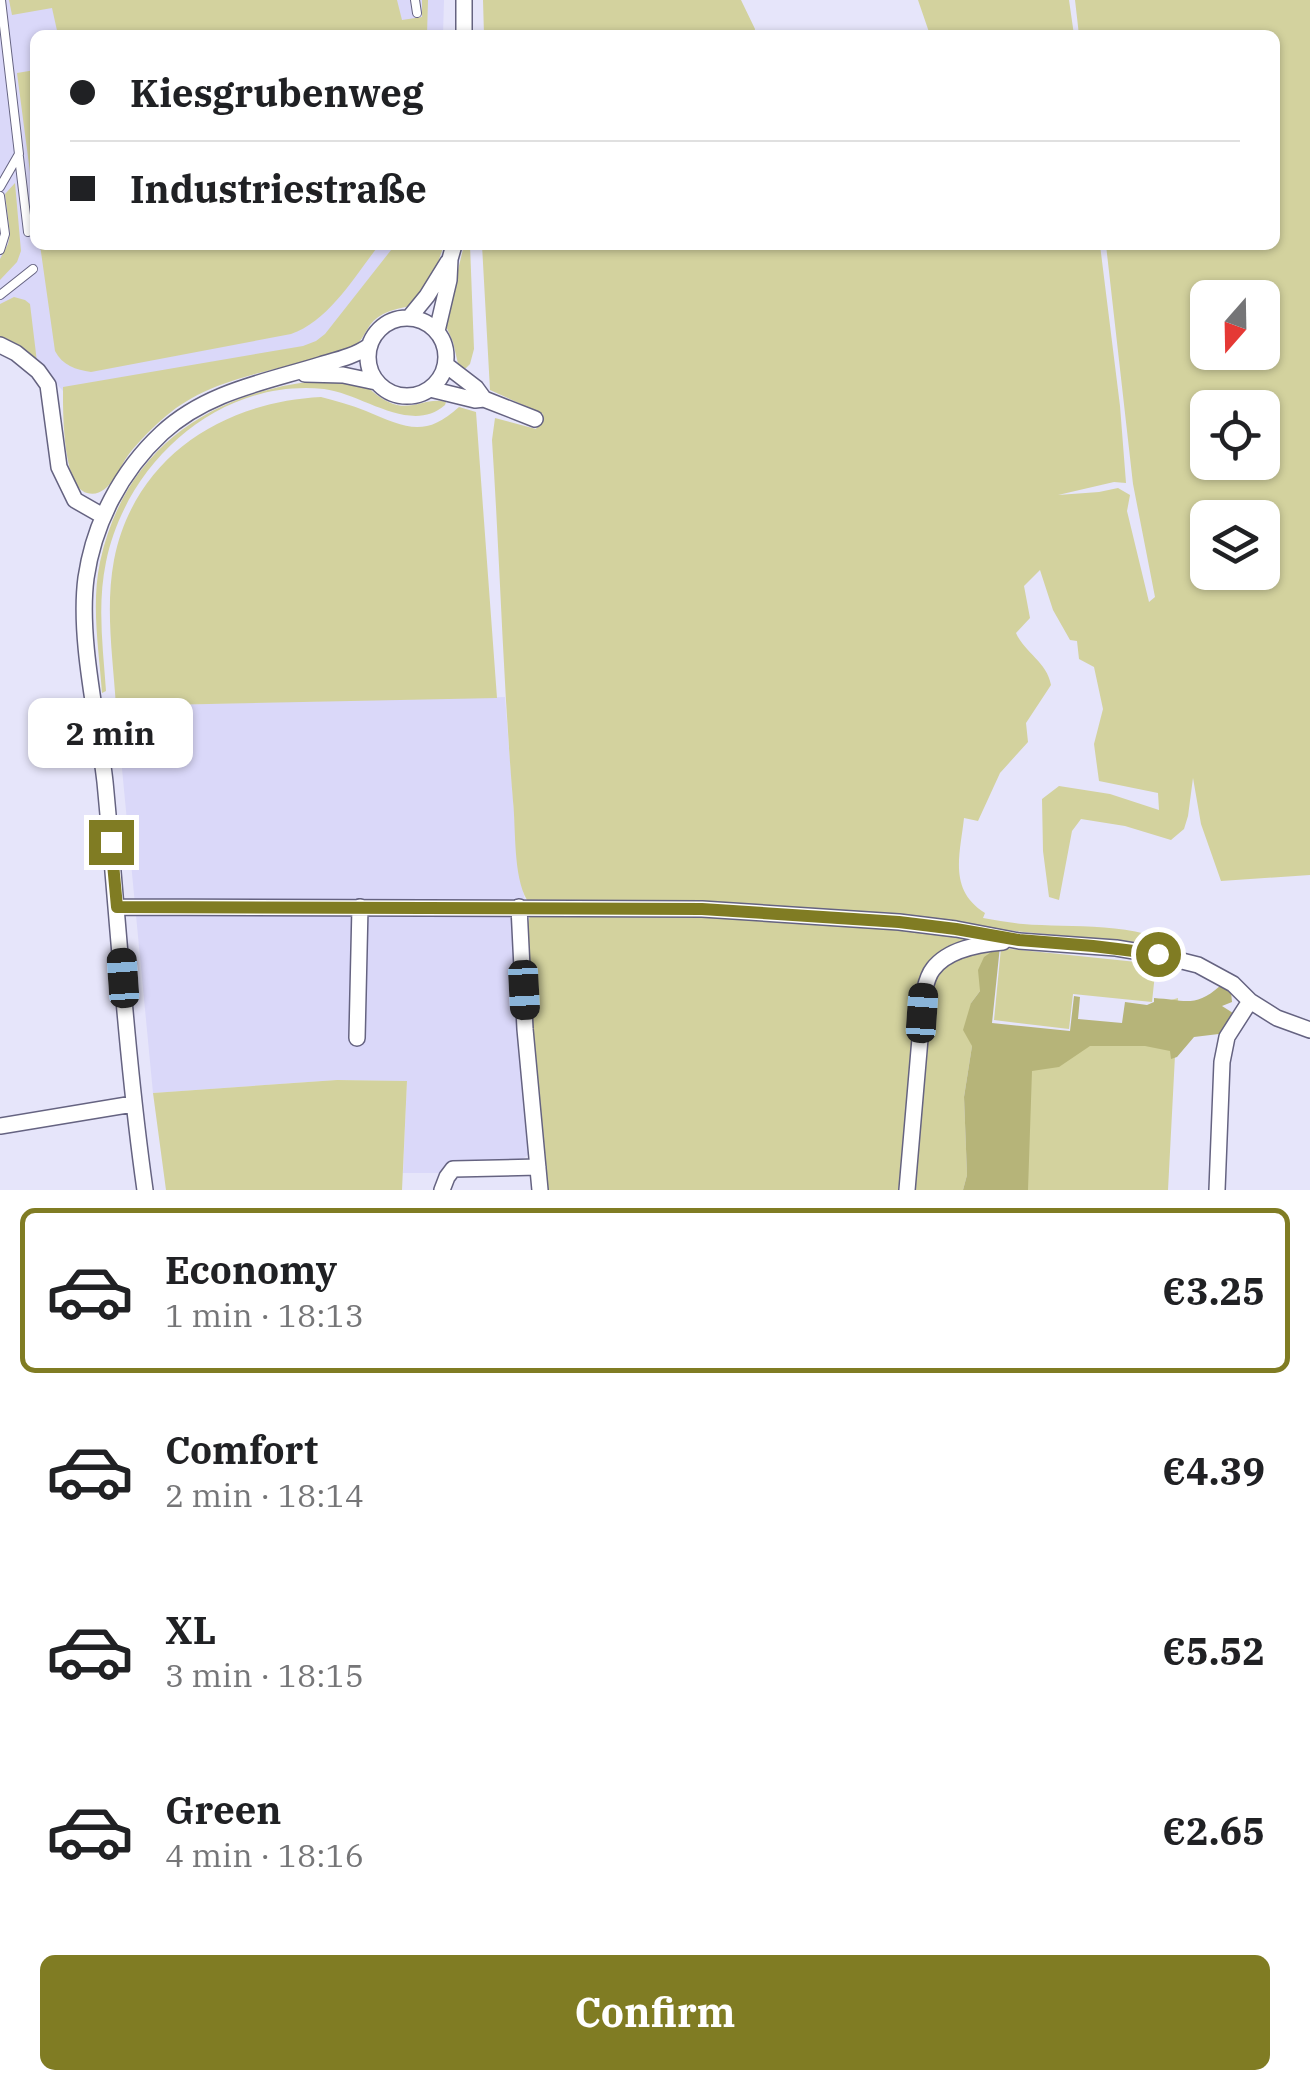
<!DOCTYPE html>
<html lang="en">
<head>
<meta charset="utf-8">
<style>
	body { margin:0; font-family:"IBM Plex Serif",serif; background:#f2f2f2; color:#202124; height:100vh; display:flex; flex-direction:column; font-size:38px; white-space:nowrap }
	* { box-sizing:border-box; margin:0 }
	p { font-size:32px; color:#757577 }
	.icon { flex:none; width:55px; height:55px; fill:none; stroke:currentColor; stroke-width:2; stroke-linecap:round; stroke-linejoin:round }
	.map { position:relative; height:1190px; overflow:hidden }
	.panel { display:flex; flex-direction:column; background:#fff; flex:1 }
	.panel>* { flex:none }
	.banner { position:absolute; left:30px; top:30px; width:1250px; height:220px; border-radius:15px; box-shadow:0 2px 8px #0004; display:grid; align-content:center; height:220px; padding:0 40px; background:#fff }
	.needle { width:65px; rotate:200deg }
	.fabs { position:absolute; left:1190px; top:280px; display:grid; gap:20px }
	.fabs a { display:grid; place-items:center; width:90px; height:90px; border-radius:15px; background:#fff; box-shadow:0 2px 8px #0004; font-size:50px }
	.end { position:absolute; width:45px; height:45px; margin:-22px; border:12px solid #807c23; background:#fff; box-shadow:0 0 0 5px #fff }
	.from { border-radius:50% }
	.bubble { position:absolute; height:70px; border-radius:15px; background:#fff; box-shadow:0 2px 8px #0004; font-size:32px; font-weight:700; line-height:70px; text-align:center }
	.car { position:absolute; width:30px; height:60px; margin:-30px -15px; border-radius:12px; box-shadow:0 0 8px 2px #0007; background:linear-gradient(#222 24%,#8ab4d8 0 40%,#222 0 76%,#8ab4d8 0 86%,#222 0) }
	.banner b { display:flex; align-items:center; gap:35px; height:95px; font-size:38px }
	.banner b+b { border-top:2px solid #e0e0e0 }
	.banner i { width:25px; height:25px; background:#202124 }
	ul { padding:18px 0 0; list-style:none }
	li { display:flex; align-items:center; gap:30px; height:165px; margin:0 20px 15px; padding:0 20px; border:5px solid transparent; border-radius:15px }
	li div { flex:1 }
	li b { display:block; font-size:38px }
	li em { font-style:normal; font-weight:700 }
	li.active { border-color:#807c23 }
	li>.icon { width:90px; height:90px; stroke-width:1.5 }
	.button { display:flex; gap:20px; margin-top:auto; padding:20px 40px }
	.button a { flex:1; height:115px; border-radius:15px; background:#807c23; color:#fff; font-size:40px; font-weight:700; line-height:115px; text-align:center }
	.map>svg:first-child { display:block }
	.built { fill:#dad8f9 }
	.green { fill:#d3d29e; fill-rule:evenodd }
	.forest { fill:#b6b479 }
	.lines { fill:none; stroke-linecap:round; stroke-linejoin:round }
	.service-casing { stroke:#656381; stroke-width:10 }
	.minor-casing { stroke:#656381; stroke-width:18 }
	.service { stroke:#fff; stroke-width:8 }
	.minor { stroke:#fff; stroke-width:15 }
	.route { stroke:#807c23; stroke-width:12 }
</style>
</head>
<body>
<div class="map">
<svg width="1310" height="1190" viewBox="0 0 1310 1190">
	<rect width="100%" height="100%" fill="#e6e5fa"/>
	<path class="built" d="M 0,0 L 444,0 L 443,35 L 35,35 L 35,245 L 399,245 L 326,337 L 313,347 L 63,391 L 27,352 L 0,335 Z
		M 505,697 L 518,862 L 528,918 L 531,1148 L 529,1154 L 519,1162 L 447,1163 L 442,1173 L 403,1173 L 407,1081 L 337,1080 L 153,1093 L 116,706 Z"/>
	<path class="green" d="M 9,0 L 397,0 L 402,20 L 422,17 L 422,0 L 428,0 L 427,35 L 58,35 L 52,8 L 12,15 Z
		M 483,0 L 741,0 L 755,29 L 754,35 L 484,35 Z
		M 918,0 L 1069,0 L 1074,35 L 930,35 Z
		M 1075,0 L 1310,0 L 1310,875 L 1221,881 L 1201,824 L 1193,778 L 1188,816 L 1184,829 L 1171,840 L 1125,826 L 1081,819 L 1072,831 L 1059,900 L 1049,897 L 1043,851 L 1042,799 L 1059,786 L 1110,794 L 1159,810 L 1158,793 L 1099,781 L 1094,744 L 1103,709 L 1094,667 L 1079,659 L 1077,641 L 1070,640 L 1053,610 L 1040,570 L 1024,586 L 1030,618 L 1016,633 C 1025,653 1047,662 1051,685 L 1026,723 L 1028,742 L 1000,773 L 978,821 L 964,818 C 960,855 948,890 985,913 L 983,918 C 996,920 1010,923 1023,924 C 1070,928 1140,921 1180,949 L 1180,953 L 1130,942 L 993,929 L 535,902 L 527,900 C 513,876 516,829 513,801 C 503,681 500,561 492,440 L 495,418 L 536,429 L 543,414 L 490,390 L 482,245 L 1100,245 L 1120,406 L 1126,483 L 1114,482 L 1058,495 L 1099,492 L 1118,488 L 1130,495 L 1127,511 L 1149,602 L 1155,597 L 1133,484 L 1106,245 L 1275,245 L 1275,35 L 1079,35 ZM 1208,298 L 1262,298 L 1262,352 L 1208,352 ZM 1208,408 L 1262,408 L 1262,462 L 1208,462 ZM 1208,518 L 1262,518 L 1262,572 L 1208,572 Z
		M 35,70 L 35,195 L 33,195 L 17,73 Z
		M 15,183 L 21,251 L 17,262 L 0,280 L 0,259 L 8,244 L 10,234 L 5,194 Z
		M 40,245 L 379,245 C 355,276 329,321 291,334 L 91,372 C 76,370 62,365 55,351 Z
		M 395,245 L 444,245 L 434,274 L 410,306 C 395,309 380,312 370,325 C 366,331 362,340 357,344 C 346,352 313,360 299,363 C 251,375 204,384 166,416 C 153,427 139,441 129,454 C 119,467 109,499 87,493 C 62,486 63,409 63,387 L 303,346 L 316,341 L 325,334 Z
		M 464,245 L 470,245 L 474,349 L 470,364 L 465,369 L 459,368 L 453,342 L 445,324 Z
		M 14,297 L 25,300 L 30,304 L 37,362 L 15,345 L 0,338 L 0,304 Z
		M 335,379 C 346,381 359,382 368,388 C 377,395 385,402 397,405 C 415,409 429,397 446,402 L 445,405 C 411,435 363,394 324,389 C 219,378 126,463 106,562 C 97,605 103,648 106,691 L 102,693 C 99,650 91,605 100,562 C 126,442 219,387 335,379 Z
		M 321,397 C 336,401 351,405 366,411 C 405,427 424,439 459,407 L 476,412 L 497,698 L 116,706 C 113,658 105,608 114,560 C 134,458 222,402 321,397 Z
		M 679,913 L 898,927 L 980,940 L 932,962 L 903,1190 L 545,1190 L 530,1018 L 526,931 L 530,915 Z
		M 1000,946 L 980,991 L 971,1003 L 972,1046 L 964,1097 L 967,1175 L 963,1190 L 910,1190 L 928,986 L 947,960 Z
		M 1001,948 L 1156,964 L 1152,1002 L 1073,994 L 1069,1029 L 994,1020 Z
		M 1178,998 L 1168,1190 L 1025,1190 L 1028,1065 L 1122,1024 L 1154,1005 Z
		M 337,1080 L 407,1081 L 402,1190 L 166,1190 L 153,1093 Z"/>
	<path class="forest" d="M 1000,946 L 992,1023 L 1070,1031 L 1074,996 L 1080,997 L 1078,1019 L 1122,1023 L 1125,1002 L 1147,1005 L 1154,1002 L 1154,998 C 1185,1000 1195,1008 1220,986 L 1226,987 L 1231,991 L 1232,1002 L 1222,1006 L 1233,1013 L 1234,1019 L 1227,1033 L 1194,1037 L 1177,1057 L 1171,1059 L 1170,1051 L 1145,1046 L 1090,1046 L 1059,1067 L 1032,1071 L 1028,1190 L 963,1190 L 967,1175 L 964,1097 L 972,1046 L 963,1030 L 971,1003 L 980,991 L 978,970 L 984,957 Z"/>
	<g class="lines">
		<defs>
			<path id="service" d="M 415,0 L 417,13
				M 19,157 L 28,232
				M 0,187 L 19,154 L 1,0
				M 0,196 L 5,234 L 0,250
				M 0,295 L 33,269"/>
			<path id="minor" d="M 464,0 L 464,35
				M368 357a39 39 0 1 1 78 0a39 39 0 1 1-78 0Z
				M 409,318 L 427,296 L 448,262
				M 437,331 L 449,280 L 450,259 L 454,245
				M 0,345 L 16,353 L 38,371 L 48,385 L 59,467 L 75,500 L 103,516
				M 446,365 L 476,388 L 484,399
				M 305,374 L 343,375 L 376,382
				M 430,389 L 475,400 L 484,399 L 535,419
				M 117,907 L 702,909 L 899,922 L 956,929 L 1019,941 L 1116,948 L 1158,955 L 1198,965 L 1233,984 L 1250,1001 L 1277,1018 L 1310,1030
				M 519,907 L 525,1029 L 540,1190
				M 357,1038 L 360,907
				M 0,1126 L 133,1104
				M 145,1190 C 126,1055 118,918 105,782 C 98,720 78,639 86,578 C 94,523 121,471 162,433 C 206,392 265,382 320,365 C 337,360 355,356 369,346
				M 442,1190 L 447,1177 L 453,1169 L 538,1167
				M 907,1190 L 924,992 C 926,984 928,975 933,969 C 948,949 979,944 1003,942
				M 1217,1190 L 1222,1062 L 1227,1037 L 1250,1001"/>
		</defs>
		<use href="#service" class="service-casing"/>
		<use href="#minor" class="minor-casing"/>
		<use href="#service" class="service"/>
		<use href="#minor" class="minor"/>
	</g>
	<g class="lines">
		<path class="route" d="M 111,842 L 117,907 L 702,909 L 899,922 L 956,929 L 1019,940 L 1093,946 L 1158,954"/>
	</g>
</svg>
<div class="fabs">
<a><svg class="needle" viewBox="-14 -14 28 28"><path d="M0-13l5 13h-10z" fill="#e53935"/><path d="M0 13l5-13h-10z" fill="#757577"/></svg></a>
<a><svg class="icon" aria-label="locate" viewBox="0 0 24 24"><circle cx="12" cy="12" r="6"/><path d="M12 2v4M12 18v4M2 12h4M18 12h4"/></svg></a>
<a><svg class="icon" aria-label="layers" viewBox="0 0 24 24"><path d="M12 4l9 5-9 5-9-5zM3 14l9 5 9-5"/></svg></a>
</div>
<i class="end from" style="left:1158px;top:954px"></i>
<i class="end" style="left:111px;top:842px"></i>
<div class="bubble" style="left:28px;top:698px;width:165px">2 min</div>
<i class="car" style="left:123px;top:978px;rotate:356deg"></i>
<i class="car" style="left:524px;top:990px;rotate:177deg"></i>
<i class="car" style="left:922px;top:1013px;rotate:4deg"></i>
<div class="banner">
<b><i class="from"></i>Kiesgrubenweg</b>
<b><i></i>Industriestraße</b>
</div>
</div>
<section class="panel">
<ul>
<li class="active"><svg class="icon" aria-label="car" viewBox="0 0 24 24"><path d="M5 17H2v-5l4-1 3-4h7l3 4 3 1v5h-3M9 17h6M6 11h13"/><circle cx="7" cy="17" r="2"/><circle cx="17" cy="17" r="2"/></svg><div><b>Economy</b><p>1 min · 18:13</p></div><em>€3.25</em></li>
<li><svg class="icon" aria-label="car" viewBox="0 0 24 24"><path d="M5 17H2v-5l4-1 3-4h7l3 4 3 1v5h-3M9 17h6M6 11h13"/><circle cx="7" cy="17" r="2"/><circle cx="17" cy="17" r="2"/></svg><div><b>Comfort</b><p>2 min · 18:14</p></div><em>€4.39</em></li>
<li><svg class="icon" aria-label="car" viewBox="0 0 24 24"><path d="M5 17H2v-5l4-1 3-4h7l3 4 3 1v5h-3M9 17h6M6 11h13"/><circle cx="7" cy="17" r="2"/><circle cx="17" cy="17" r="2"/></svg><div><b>XL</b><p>3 min · 18:15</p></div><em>€5.52</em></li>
<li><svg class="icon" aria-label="car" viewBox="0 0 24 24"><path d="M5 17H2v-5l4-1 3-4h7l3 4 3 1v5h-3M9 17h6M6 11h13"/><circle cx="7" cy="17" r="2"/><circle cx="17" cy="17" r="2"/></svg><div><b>Green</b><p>4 min · 18:16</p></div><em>€2.65</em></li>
</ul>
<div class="button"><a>Confirm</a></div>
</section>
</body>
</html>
